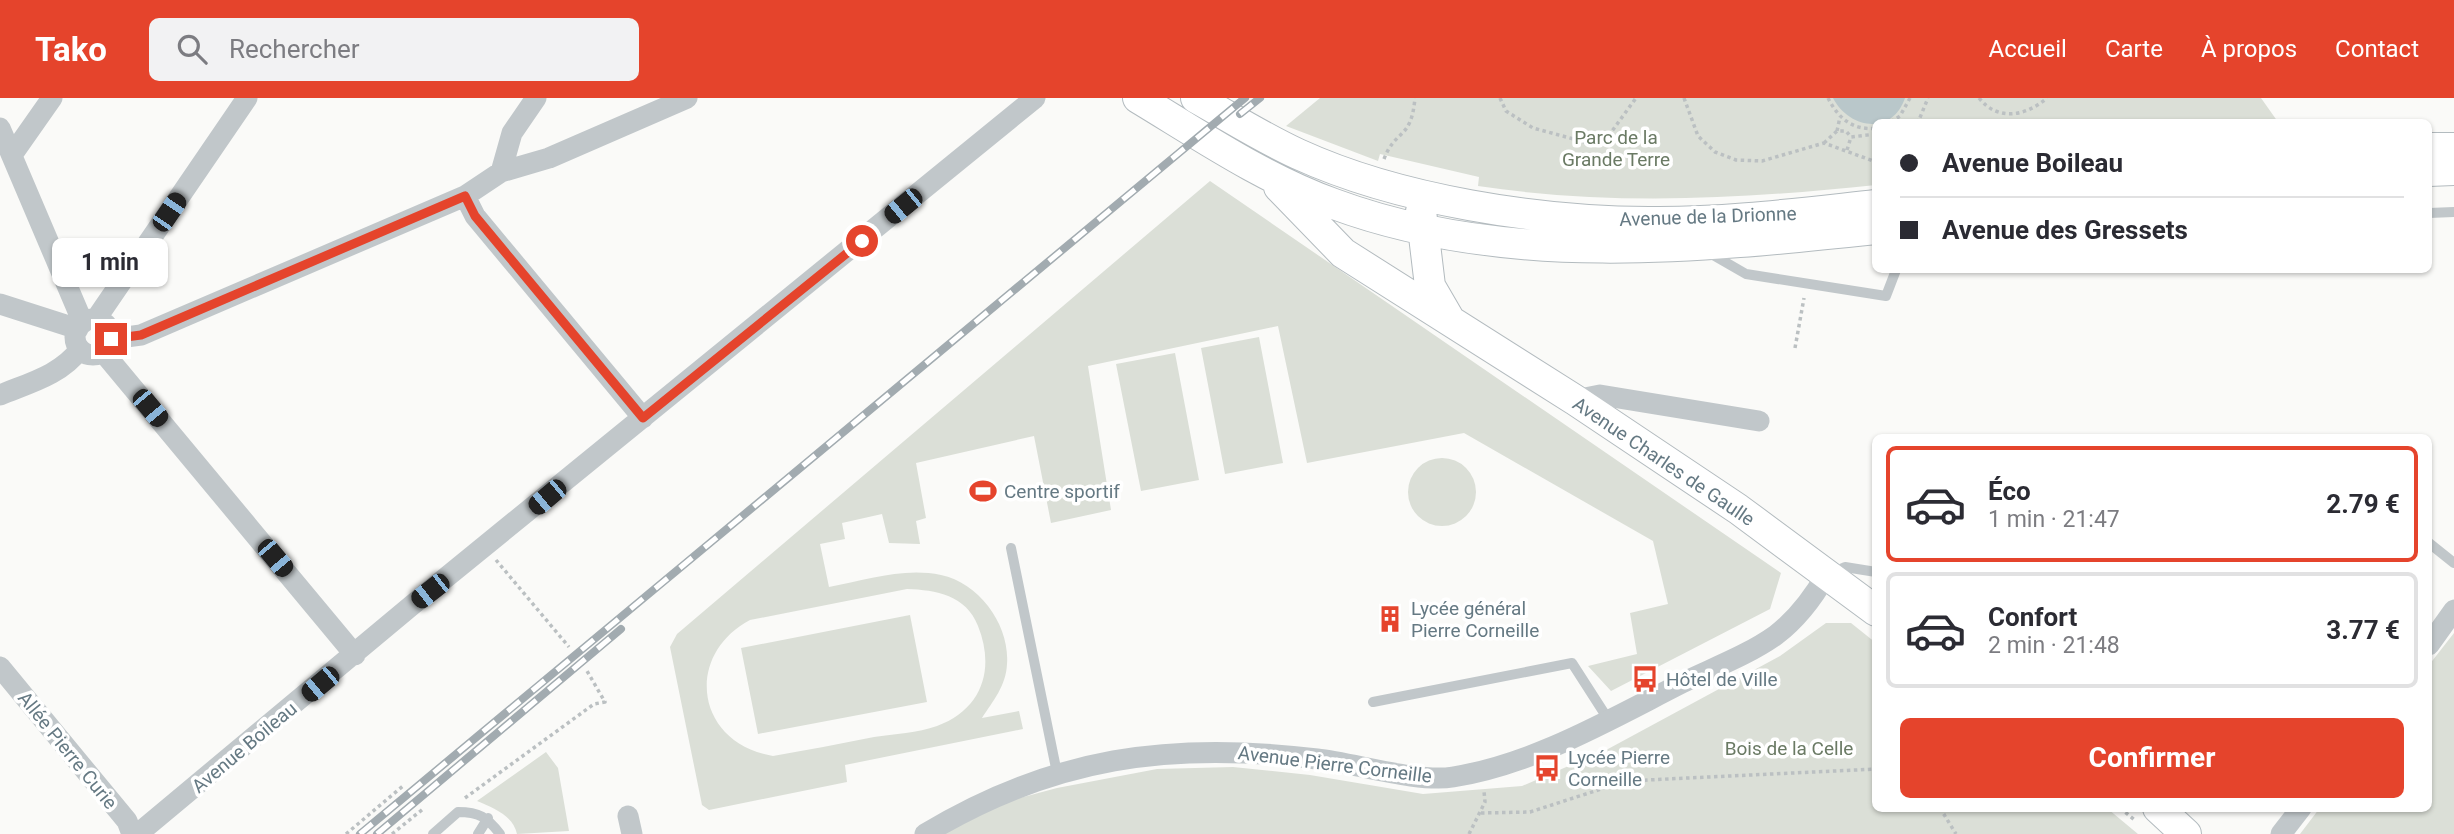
<!DOCTYPE html>
<html lang="fr">
<head>
<meta charset="utf-8">
<style>
	body { margin:0; font-family:Roboto,sans-serif; background:#f2f2f3; color:#2b2b33; height:100vh; display:flex; flex-direction:column; font-size:26px; white-space:nowrap }
	* { box-sizing:border-box; margin:0 }
	p { font-size:23px; color:#7c7c81 }
	.icon { flex:none; width:38px; height:38px; fill:none; stroke:currentColor; stroke-width:2; stroke-linecap:round; stroke-linejoin:round }
	.map { position:relative; flex:1; overflow:hidden }
	.details { position:absolute; left:1872px; top:336px; width:560px; height:378px; display:flex; flex-direction:column; background:#fff; border-radius:10px; box-shadow:0 2px 5px #0004 }
	.details>* { flex:none }
	.guide { position:absolute; left:1872px; top:21px; width:560px; height:154px; border-radius:10px; box-shadow:0 2px 5px #0004; display:grid; align-content:center; height:154px; padding:0 28px; background:#fff }
	.end { position:absolute; width:32px; height:32px; margin:-16px; border:9px solid #e5442c; background:#fff; box-shadow:0 0 0 4px #fff }
	.from { border-radius:50% }
	.bubble { position:absolute; height:49px; border-radius:10px; background:#fff; box-shadow:0 2px 5px #0004; font-size:23px; font-weight:700; line-height:49px; text-align:center }
	.car { position:absolute; width:21px; height:42px; margin:-21px -10px; border-radius:9px; box-shadow:0 0 5px 2px #0007; background:linear-gradient(#222 24%,#8ab4d8 0 40%,#222 0 76%,#8ab4d8 0 86%,#222 0) }
	.guide b { display:flex; align-items:center; gap:24px; height:66px; font-size:26px }
	.guide b+b { border-top:2px solid #e1e1e2 }
	.guide i { width:18px; height:18px; background:#2b2b33 }
	ul { padding:12px 0 0; list-style:none }
	li { display:flex; align-items:center; gap:21px; height:116px; margin:0 14px 10px; padding:0 14px; border:4px solid #e1e1e2; border-radius:10px }
	li div { flex:1 }
	li b { display:block; font-size:26px }
	li em { font-style:normal; font-weight:700 }
	li.on { border-color:#e5442c }
	li>.icon { width:63px; height:63px; stroke-width:1.5 }
	.action { display:flex; gap:14px; margin-top:auto; padding:14px 28px }
	.action a { flex:1; height:80px; border-radius:10px; background:#e5442c; color:#fff; font-size:28px; font-weight:700; line-height:80px; text-align:center }
	header { display:flex; align-items:center; gap:42px; box-sizing:border-box; height:98px; padding:0 35px; background:#e5442c; color:#fff }
	header strong { font-size:33px }
	nav { display:flex; gap:38px; margin-inline-start:auto; font-size:24px }
	.search { width:490px; height:63px; background:#f2f2f3; display:flex; align-items:center; gap:18px; box-sizing:border-box; padding:0 24px; border-radius:10px; color:#7c7c81; font-size:26px }
	.map>svg:first-child { display:block }
	.green { fill:#dbdfd7; fill-rule:evenodd }
	.water { fill:#b9c7ca }
	.lines { fill:none; stroke-linecap:round; stroke-linejoin:round }
	.secondary-casing { stroke:#b3bbbf; stroke-width:32 }
	.path { stroke:#bbc0c2; stroke-width:3.5; stroke-dasharray:3.5 3.5; stroke-linecap:butt }
	.lane { stroke:#c1c7ca; stroke-width:10 }
	.street { stroke:#c1c7ca; stroke-width:21 }
	.secondary { stroke:#fff; stroke-width:30 }
	.rail-casing { stroke:#a2abb0; stroke-width:8 }
	.rail { stroke:#fff; stroke-width:5; stroke-dasharray:16; stroke-linecap:butt }
	.route { stroke:#e5442c; stroke-width:9 }
	.labels { text-anchor:middle; stroke-width:7; stroke-linejoin:round; paint-order:stroke }
	.park-label { font-size:19px; fill:#6a7a64; stroke:#fff }
	.street-label { font-size:19px; fill:#657983; stroke:#fff }
	.poi-label { font-size:19px; fill:#657983; stroke:#fff; text-anchor:start }
</style>
</head>
<body>
<header>
<strong>Tako</strong>
<div class="search"><svg class="icon" aria-label="search" viewBox="0 0 24 24"><circle cx="10" cy="10" r="6"/><path d="M15 15l6 6"/></svg>Rechercher</div>
<nav><a>Accueil</a><a>Carte</a><a>À propos</a><a>Contact</a></nav>
</header>
<div class="map">
<svg width="2454" height="736" viewBox="0 0 2454 736">
	<rect width="100%" height="100%" fill="#fafaf8"/>
	<path class="green" d="M 1320,0 L 2261,0 L 2278,24 L 1876,24 L 1876,87 C 1743,101 1611,108 1478,88 L 1479,79 L 1380,56 L 1378,63 L 1286,28 Z
		M 1210,83 L 1781,475 L 1770,511 L 1611,593 L 1588,568 L 1637,556 L 1630,515 L 1668,506 L 1653,443 L 1464,335 L 1307,365 L 1278,228 L 1088,268 L 1111,412 L 1051,425 L 1034,338 L 916,365 L 926,420 L 916,423 L 920,446 L 889,445 L 882,416 L 842,425 L 845,441 L 820,446 L 829,489 C 866,482 904,469 941,477 C 980,485 1010,528 1007,566 C 1006,588 993,603 982,620 L 1019,613 L 1023,631 L 845,667 L 847,684 L 709,712 L 702,707 L 670,549 L 677,536 ZM 907,491 C 936,492 966,497 978,528 C 995,570 983,611 937,628 C 918,635 894,636 874,639 C 840,646 806,652 773,658 C 695,645 684,557 750,522 Z
		M 1259,239 L 1283,365 L 1225,376 L 1201,250 Z
		M 1175,255 L 1199,382 L 1141,393 L 1116,266 Z
		M1408 394a34 34 0 1 1 68 0a34 34 0 1 1-68 0Z
		M 910,517 L 927,604 L 758,636 L 741,550 Z
		M 1826,525 L 1851,525 L 1876,545 L 1876,710 L 2108,711 L 2138,736 L 932,736 L 968,714 L 1057,690 L 1157,671 L 1233,669 L 1310,677 L 1423,696 L 1522,688 L 1608,651 L 1780,558 Z
		M 2454,535 L 2454,736 L 2300,736 L 2319,711 L 2429,710 L 2429,567 Z
		M 546,654 L 558,670 L 569,733 L 517,736 C 513,717 493,710 477,703 Z"/>
	<path class="water" d="M 1833,0 L 1905,0 C 1892,38 1849,31 1833,0 Z"/>
	<g class="lines">
		<defs>
			<path id="secondary" d="M 1138,0 C 1201,38 1264,81 1334,106 C 1507,170 1696,150 1876,131
				M 1196,0 C 1230,19 1263,40 1298,56 C 1398,102 1540,124 1649,124 C 1725,125 1801,115 1876,107
				M 2429,50 L 2454,50
				M 2429,73 L 2454,72
				M 1279,89 L 1343,155 L 1575,302 L 1738,411 L 1876,513
				M 1421,113 L 1430,188 L 1448,219
				M 2158,710 L 2186,736"/>
		</defs>
		<use href="#secondary" class="secondary-casing"/>
		<path class="path" d="M 1500,0 L 1506,13 L 1533,30 L 1592,46 L 1607,40 L 1636,0
			M 1684,0 L 1698,38 L 1715,54 L 1736,62 L 1762,63 L 1824,45 L 1876,64
			M 1828,0 C 1838,20 1853,33 1876,30
			M 1979,0 C 1998,24 2026,18 2047,0
			M 1891,24 L 1900,18 L 1910,0
			M 1915,24 L 1919,22 L 1928,0
			M 1837,33 L 1840,19
			M 1824,45 L 1837,33 L 1846,33 L 1851,39
			M 1847,52 L 1851,39 L 1876,36
			M 1384,61 C 1396,30 1411,43 1415,0
			M 1795,250 L 1804,200
			M 496,462 L 569,549
			M 465,700 L 594,606 L 605,604 L 587,573
			M 1940,710 L 1956,736
			M 2120,710 L 2136,723
			M 1481,715 L 1530,714 L 1626,683 L 1876,671
			M 346,736 L 403,688
			M 392,736 L 423,711
			M 1469,736 L 1485,704 L 1484,693"/>
		<path class="lane" d="M 2429,115 L 2454,114
			M 1706,153 L 1746,176 L 1886,198 L 1896,172
			M 2429,445 L 2454,465
			M 1011,450 L 1057,675
			M 1831,475 L 1845,469 L 1876,474
			M 1373,604 L 1572,565 L 1608,621
			M 433,736 L 458,714 C 479,714 487,719 500,736
			M 478,736 L 488,720"/>
		<path class="street" d="M 0,30 L 83,225
			M 12,57 L 52,0
			M 501,74 L 512,35 L 536,0
			M 465,98 L 475,118 L 643,320
			M 0,206 L 78,231
			M 96,221 L 247,0
			M75 239a18 18 0 1 1 36 0a18 18 0 1 1-36 0Z
			M 111,241 L 141,237 L 465,98 L 501,74 L 549,60 L 687,0
			M 103,254 L 355,557
			M 0,297 C 29,285 61,277 80,251
			M 1575,302 L 1600,297 L 1759,323
			M 2429,547 L 2454,512
			M 0,569 L 127,723 L 132,736
			M 628,718 L 632,736
			M 133,736 L 140,734 L 411,508 L 1035,0
			M 925,736 C 1052,659 1171,643 1317,661 C 1354,665 1418,685 1453,679 C 1534,666 1609,622 1682,585 C 1713,570 1748,557 1776,537 C 1798,520 1813,500 1826,477
			M 2281,736 L 2301,710"/>
		<use href="#secondary" class="secondary"/>
		<defs>
			<path id="rail" d="M 1240,16 L 1260,0
				M 360,736 L 1245,0
				M 377,736 L 621,531"/>
		</defs>
		<use href="#rail" class="rail-casing"/>
		<use href="#rail" class="rail"/>
	</g>
	<g class="lines">
		<path class="route" d="M 111,241 L 141,237 L 465,98 L 475,118 L 643,320 L 862,143"/>
	</g>
	<defs>
		<symbol id="stadium-bare" viewBox="-9 -9 18 18"><path d="M0-5a6.5 5 0 1 0 0 10a6.5 5 0 1 0 0-10ZM-3.5-1.8h7v3.6h-7Z" fill="#e5442c" stroke="#fff" stroke-width="2.5" paint-order="stroke"/></symbol>
		<symbol id="building-bare" viewBox="-9 -9 18 18"><path d="M-4-6H4V6H1V3H-1V6H-4ZM-2.5-4.3h1.7v1.8h-1.7ZM.8-4.3h1.7v1.8H.8ZM-2.5-1h1.7V.8h-1.7ZM.8-1h1.7V.8H.8Z" fill="#e5442c" stroke="#fff" stroke-width="2.5" paint-order="stroke"/></symbol>
		<symbol id="bus-bare" viewBox="-9 -9 18 18"><path d="M-5-6H5V4H4V6H2V4H-2V6H-4V4H-5ZM-3.5-4V0h7V-4ZM-3.5 1.2v1.5H-2V1.2ZM2 1.2v1.5H3.5V1.2Z" fill="#e5442c" stroke="#fff" stroke-width="2.5" paint-order="stroke"/></symbol>
	</defs>
	<g fill-rule="evenodd">
		<use href="#stadium-bare" x="964" y="374" width="38" height="38"/>
		<use href="#building-bare" x="1371" y="502" width="38" height="38"/>
		<use href="#bus-bare" x="1626" y="562" width="38" height="38"/>
		<use href="#bus-bare" x="1528" y="651" width="38" height="38"/>
	</g>
	<g class="labels">
		<g class="park-label">
			<text x="1616" y="46">Parc de la<tspan x="1616" dy="22">Grande Terre</tspan></text>
			<text x="1789" y="657">Bois de la Celle</text>
		</g>
		<g class="street-label">
			<text transform="translate(1708 118) rotate(-2)" y="7">Avenue de la Drionne</text>
			<text transform="translate(1664 363) rotate(34)" y="7">Avenue Charles de Gaulle</text>
			<text transform="translate(244 649) rotate(-40)" y="7">Avenue Boileau</text>
			<text transform="translate(68 652) rotate(51)" y="7">Allée Pierre Curie</text>
			<text transform="translate(1335 666) rotate(7)" y="7">Avenue Pierre Corneille</text>
		</g>
		<g class="poi-label">
			<text x="1004" y="400">Centre sportif</text>
			<text x="1411" y="517">Lycée général<tspan x="1411" dy="22">Pierre Corneille</tspan></text>
			<text x="1666" y="588">Hôtel de Ville</text>
			<text x="1568" y="666">Lycée Pierre<tspan x="1568" dy="22">Corneille</tspan></text>
		</g>
	</g>
</svg>
<i class="end from" style="left:862px;top:143px"></i>
<i class="end" style="left:111px;top:241px"></i>
<div class="bubble" style="left:52px;top:140px;width:116px">1 min</div>
<i class="car" style="left:903px;top:108px;rotate:231deg"></i>
<i class="car" style="left:169px;top:114px;rotate:34deg"></i>
<i class="car" style="left:150px;top:310px;rotate:140deg"></i>
<i class="car" style="left:547px;top:399px;rotate:230deg"></i>
<i class="car" style="left:275px;top:460px;rotate:140deg"></i>
<i class="car" style="left:430px;top:493px;rotate:232deg"></i>
<i class="car" style="left:320px;top:586px;rotate:230deg"></i>
<div class="guide">
<b><i class="from"></i>Avenue Boileau</b>
<b><i></i>Avenue des Gressets</b>
</div>
<section class="details">
<ul>
<li class="on"><svg class="icon" aria-label="car" viewBox="0 0 24 24"><path d="M5 17H2v-5l4-1 3-4h7l3 4 3 1v5h-3M9 17h6M6 11h13"/><circle cx="7" cy="17" r="2"/><circle cx="17" cy="17" r="2"/></svg><div><b>Éco</b><p>1 min · 21:47</p></div><em>2.79 €</em></li>
<li><svg class="icon" aria-label="car" viewBox="0 0 24 24"><path d="M5 17H2v-5l4-1 3-4h7l3 4 3 1v5h-3M9 17h6M6 11h13"/><circle cx="7" cy="17" r="2"/><circle cx="17" cy="17" r="2"/></svg><div><b>Confort</b><p>2 min · 21:48</p></div><em>3.77 €</em></li>
</ul>
<div class="action"><a>Confirmer</a></div>
</section>
</div>
</body>
</html>
